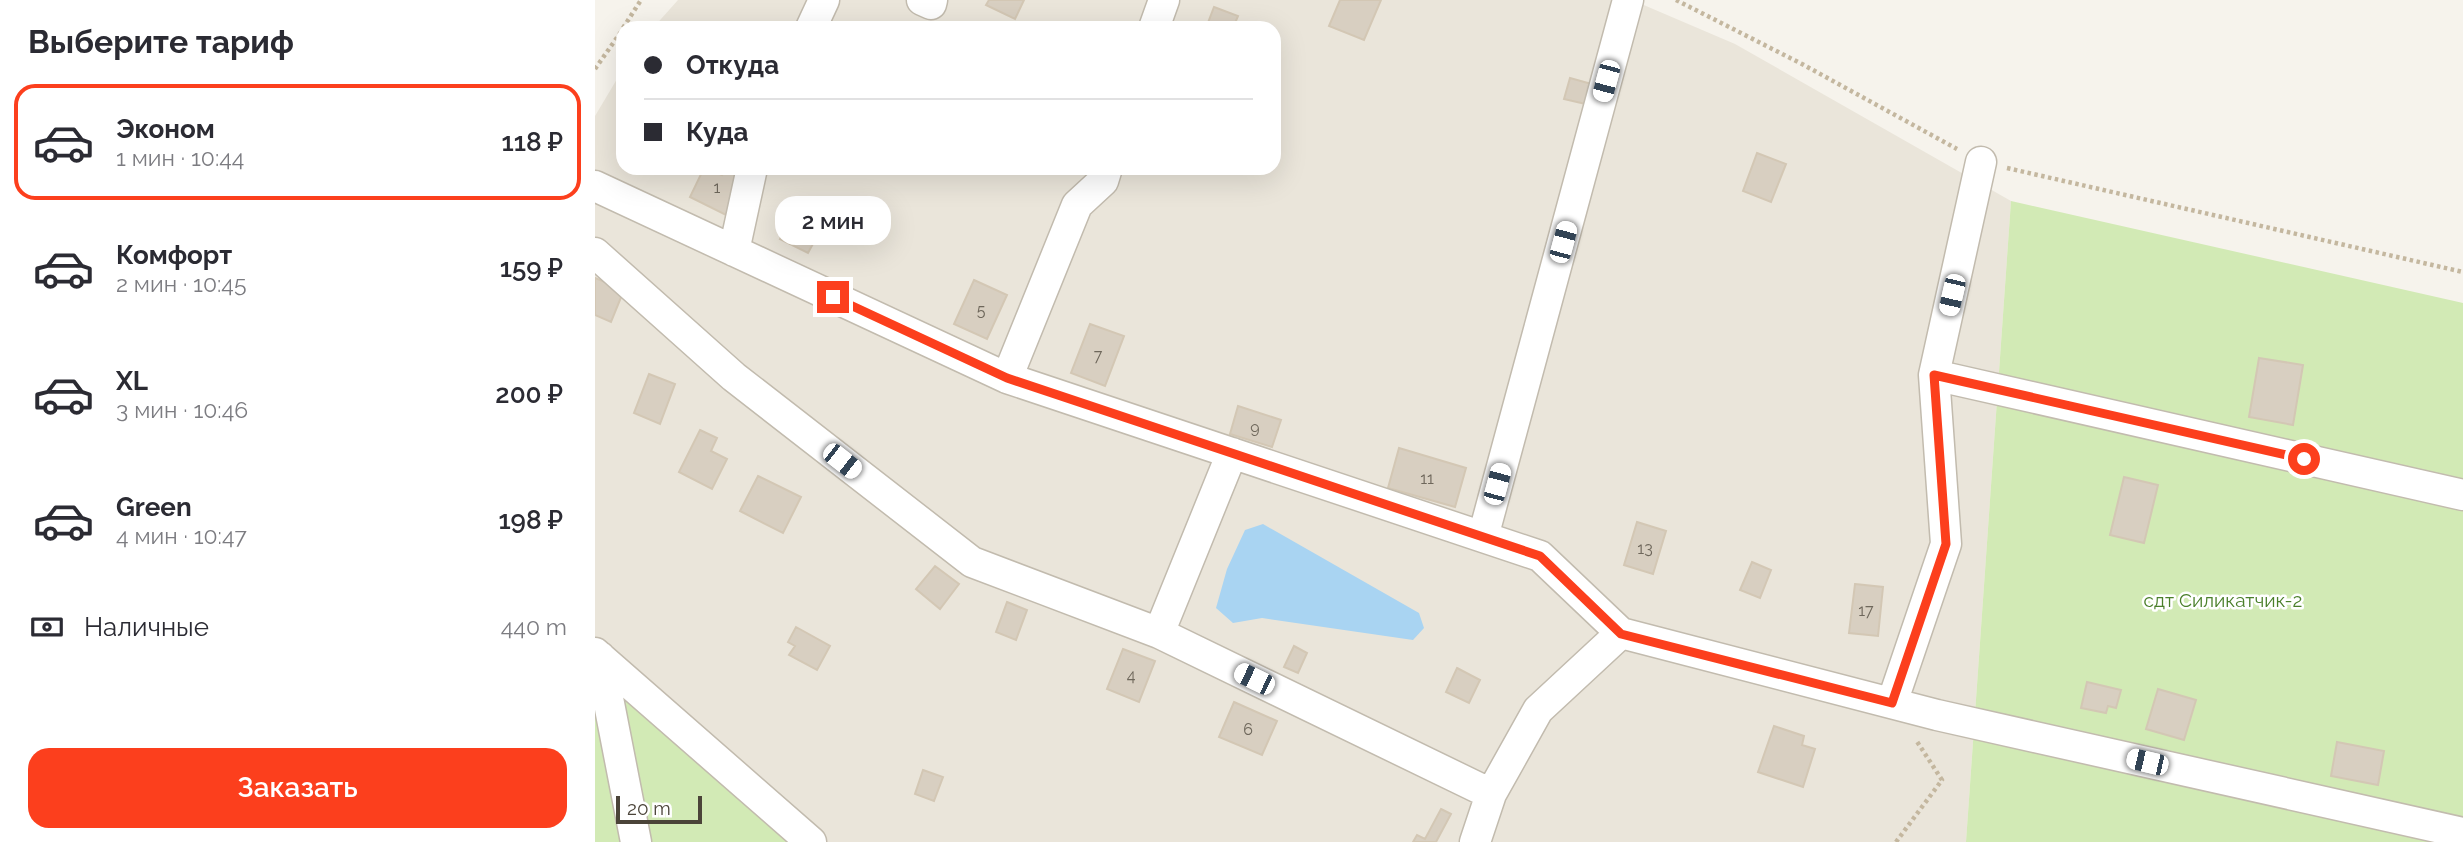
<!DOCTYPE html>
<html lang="ru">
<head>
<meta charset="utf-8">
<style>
	body { margin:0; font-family:Raleway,sans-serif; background:#f7f7f7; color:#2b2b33; height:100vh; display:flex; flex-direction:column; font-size:26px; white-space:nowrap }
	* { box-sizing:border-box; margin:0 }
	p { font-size:23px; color:#7c7c81 }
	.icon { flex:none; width:38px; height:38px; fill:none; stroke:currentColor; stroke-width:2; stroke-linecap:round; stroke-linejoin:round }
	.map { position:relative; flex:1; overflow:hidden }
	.details { display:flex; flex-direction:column; background:#fff; width:595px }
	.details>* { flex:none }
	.guide { position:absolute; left:21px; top:21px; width:665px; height:154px; border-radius:21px; box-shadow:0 7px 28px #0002; display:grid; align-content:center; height:154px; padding:0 28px; background:#fff }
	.scale { position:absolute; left:21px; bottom:18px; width:86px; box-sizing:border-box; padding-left:7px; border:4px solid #4b4439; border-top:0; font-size:19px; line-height:24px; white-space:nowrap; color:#4b4439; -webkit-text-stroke:5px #fff; paint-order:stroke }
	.end { position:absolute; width:32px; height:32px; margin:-16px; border:9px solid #fc3f1d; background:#fff; box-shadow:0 0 0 4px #fff }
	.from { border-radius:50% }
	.bubble { position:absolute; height:49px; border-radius:21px; background:#fff; box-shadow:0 7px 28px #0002; font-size:23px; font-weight:600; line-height:49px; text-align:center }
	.car { position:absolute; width:21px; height:42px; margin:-21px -10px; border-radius:9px; box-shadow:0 0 5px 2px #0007; background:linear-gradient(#fff 24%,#345 0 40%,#fff 0 76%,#345 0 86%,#fff 0) }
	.guide b { display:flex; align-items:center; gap:24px; height:66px; font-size:26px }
	.guide b+b { border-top:2px solid #e1e1e2 }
	.guide i { width:18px; height:18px; background:#2b2b33 }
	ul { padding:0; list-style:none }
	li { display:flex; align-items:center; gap:21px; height:116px; margin:0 14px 10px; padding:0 14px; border:4px solid transparent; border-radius:21px }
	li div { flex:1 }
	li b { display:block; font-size:26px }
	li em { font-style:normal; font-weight:600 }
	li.active { border-color:#fc3f1d }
	li>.icon { width:63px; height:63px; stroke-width:1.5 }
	h2 { padding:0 28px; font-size:32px; line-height:84px }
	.pay { display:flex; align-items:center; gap:18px; height:77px; padding:0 28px; font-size:26px }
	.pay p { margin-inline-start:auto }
	.action { display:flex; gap:14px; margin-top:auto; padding:14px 28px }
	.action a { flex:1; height:80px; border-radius:21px; background:#fc3f1d; color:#fff; font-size:28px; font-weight:600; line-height:80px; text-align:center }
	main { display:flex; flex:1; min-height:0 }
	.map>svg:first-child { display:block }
	.residential { fill:#eae5da }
	.green { fill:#d2eab5 }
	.water { fill:#a9d4f2 }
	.building { fill:#d8cfc1; stroke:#d3c7b4; stroke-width:2 }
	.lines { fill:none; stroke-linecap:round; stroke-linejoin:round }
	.minor-casing { stroke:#c2bbae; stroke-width:33 }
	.path { stroke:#c4b79f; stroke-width:4.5; stroke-dasharray:3.5 3.5; stroke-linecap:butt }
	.minor { stroke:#fff; stroke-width:30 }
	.route { stroke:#fc3f1d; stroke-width:9 }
	.labels { text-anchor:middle; stroke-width:5; stroke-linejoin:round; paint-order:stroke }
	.number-label { font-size:16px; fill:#6e675b }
	.park-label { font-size:19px; fill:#4a7f2a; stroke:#fff }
</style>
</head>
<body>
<main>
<section class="details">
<h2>Выберите тариф</h2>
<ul>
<li class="active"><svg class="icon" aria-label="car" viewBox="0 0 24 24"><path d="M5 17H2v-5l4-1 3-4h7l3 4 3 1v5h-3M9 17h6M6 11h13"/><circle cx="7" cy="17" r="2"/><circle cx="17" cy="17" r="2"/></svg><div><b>Эконом</b><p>1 мин · 10:44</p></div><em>118 ₽</em></li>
<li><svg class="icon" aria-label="car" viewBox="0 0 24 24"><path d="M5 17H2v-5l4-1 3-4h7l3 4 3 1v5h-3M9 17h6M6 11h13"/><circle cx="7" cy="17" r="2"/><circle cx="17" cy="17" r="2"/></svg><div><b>Комфорт</b><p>2 мин · 10:45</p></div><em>159 ₽</em></li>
<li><svg class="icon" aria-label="car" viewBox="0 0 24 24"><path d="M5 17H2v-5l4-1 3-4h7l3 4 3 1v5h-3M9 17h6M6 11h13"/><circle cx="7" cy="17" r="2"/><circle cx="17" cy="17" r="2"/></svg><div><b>XL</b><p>3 мин · 10:46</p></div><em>200 ₽</em></li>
<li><svg class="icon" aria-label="car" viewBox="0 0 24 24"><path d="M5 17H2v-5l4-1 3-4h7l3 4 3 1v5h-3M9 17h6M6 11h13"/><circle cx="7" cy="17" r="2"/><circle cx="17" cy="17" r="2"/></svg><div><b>Green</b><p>4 мин · 10:47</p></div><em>198 ₽</em></li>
</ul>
<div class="pay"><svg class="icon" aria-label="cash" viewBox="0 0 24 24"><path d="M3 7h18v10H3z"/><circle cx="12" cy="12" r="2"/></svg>Наличные<p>440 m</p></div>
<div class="action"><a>Заказать</a></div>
</section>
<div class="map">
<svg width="1868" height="842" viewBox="0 0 1868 842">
	<rect width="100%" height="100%" fill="#f6f3ec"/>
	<path class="residential" d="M 83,0 L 1037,0 L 1140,44 L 1416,201 L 1371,842 L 224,842 L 0,647 L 0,116 L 28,69 L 28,168 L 679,168 L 679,28 L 58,28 Z"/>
	<path class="green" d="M 1416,201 L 1868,303 L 1868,842 L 1371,842 Z
		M 0,647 L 224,842 L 0,842 Z"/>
	<path class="water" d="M 668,524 L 824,613 L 829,628 L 818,640 L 667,618 L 638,623 L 621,608 L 632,569 L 650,530 Z"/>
	<path class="building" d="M 394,0 L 429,0 L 420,19 L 391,5 Z
		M 745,0 L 786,0 L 769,40 L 734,26 Z
		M 619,7 L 643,16 L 638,28 L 611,28 Z
		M 975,78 L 1000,85 L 995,105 L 969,99 Z
		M 1162,153 L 1191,164 L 1176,202 L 1148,191 Z
		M 109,168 L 127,175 L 133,168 L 150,177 L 131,215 L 95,197 Z
		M 197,216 L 225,231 L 213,253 L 185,239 Z
		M 0,278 L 29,290 L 16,322 L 0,315 Z
		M 379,280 L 412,295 L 392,339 L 359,324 Z
		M 495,324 L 529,336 L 510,386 L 476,373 Z
		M 1664,358 L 1708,365 L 1698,425 L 1654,417 Z
		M 54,374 L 80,384 L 65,424 L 39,413 Z
		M 643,406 L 686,420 L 677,447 L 635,434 Z
		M 105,430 L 122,438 L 116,451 L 132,459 L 117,489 L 84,472 Z
		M 804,448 L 871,468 L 860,507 L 793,488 Z
		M 163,476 L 206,497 L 188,533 L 145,511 Z
		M 1529,477 L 1563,485 L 1549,543 L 1515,535 Z
		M 1042,522 L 1071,531 L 1058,574 L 1029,565 Z
		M 1157,562 L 1176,570 L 1165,598 L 1145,590 Z
		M 340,566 L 364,584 L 345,609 L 321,589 Z
		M 1260,584 L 1288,587 L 1283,636 L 1254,633 Z
		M 412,602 L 432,610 L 421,640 L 401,632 Z
		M 201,627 L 235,646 L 222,670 L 194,655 L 200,646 L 193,642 Z
		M 699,646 L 712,653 L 703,673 L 689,667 Z
		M 528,649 L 560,661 L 544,702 L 512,689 Z
		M 862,668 L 885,680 L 874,703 L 851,692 Z
		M 1492,682 L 1526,690 L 1521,708 L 1513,706 L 1511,713 L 1486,708 Z
		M 1563,689 L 1601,700 L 1589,740 L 1551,729 Z
		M 639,702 L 682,721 L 667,755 L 624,737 Z
		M 1179,726 L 1209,736 L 1207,745 L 1220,749 L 1208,787 L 1163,772 Z
		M 1742,742 L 1789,751 L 1783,785 L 1736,776 Z
		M 328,770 L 348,777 L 339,801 L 320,794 Z
		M 846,809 L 856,814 L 841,842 L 818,842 L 822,835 L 830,839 Z"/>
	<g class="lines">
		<defs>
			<path id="minor" d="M 327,0 L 336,4 L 337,0
				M 216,28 L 229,0
				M 559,28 L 569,0
				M 0,186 L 412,378 L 945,556 L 1026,633 L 1342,715 L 1868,833
				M 139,251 L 157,168
				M 0,253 L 139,377 L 377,562 L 564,633
				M 1339,375 L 1868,495
				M 412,378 L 482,205 L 508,181 L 512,168
				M 637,453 L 564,633 L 896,794 L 943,710 L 1026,633
				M 888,537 L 1033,0
				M 0,653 L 216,842
				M 5,657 L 41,842
				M 1297,703 L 1351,544 L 1339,375 L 1386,162
				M 880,842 L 896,794"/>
		</defs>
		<use href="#minor" class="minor-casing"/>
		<path class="path" d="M 1081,0 L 1207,64 L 1362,149
			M 28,28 L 46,0
			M 0,69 L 28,29
			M 1412,168 L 1868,272
			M 1301,842 L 1347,780 L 1321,740"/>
		<use href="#minor" class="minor"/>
	</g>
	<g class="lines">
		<path class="route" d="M 238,297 L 412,378 L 945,556 L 1026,634 L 1297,703 L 1351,544 L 1339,375 L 1709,459"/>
	</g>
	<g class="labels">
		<g class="number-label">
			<text x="122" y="193">1</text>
			<text x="386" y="316">5</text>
			<text x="503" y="361">7</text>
			<text x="660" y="433">9</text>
			<text x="832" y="484">11</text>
			<text x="1050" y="554">13</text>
			<text x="1271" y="616">17</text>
			<text x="536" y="681">4</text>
			<text x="653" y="735">6</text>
		</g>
		<g class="park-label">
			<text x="1628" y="607">сдт Силикатчик-2</text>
		</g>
	</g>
</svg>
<div class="scale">20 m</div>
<i class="end from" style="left:1709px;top:459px"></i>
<i class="end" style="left:238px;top:297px"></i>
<div class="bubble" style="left:180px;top:196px;width:116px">2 мин</div>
<i class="car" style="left:1011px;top:81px;rotate:195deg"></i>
<i class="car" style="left:968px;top:242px;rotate:15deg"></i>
<i class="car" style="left:1357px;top:295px;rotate:193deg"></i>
<i class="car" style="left:247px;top:461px;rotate:128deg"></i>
<i class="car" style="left:902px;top:484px;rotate:15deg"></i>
<i class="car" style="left:659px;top:679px;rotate:296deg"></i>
<i class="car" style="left:1552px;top:762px;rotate:283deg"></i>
<div class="guide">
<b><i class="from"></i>Откуда</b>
<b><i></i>Куда</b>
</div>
</div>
</main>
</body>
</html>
